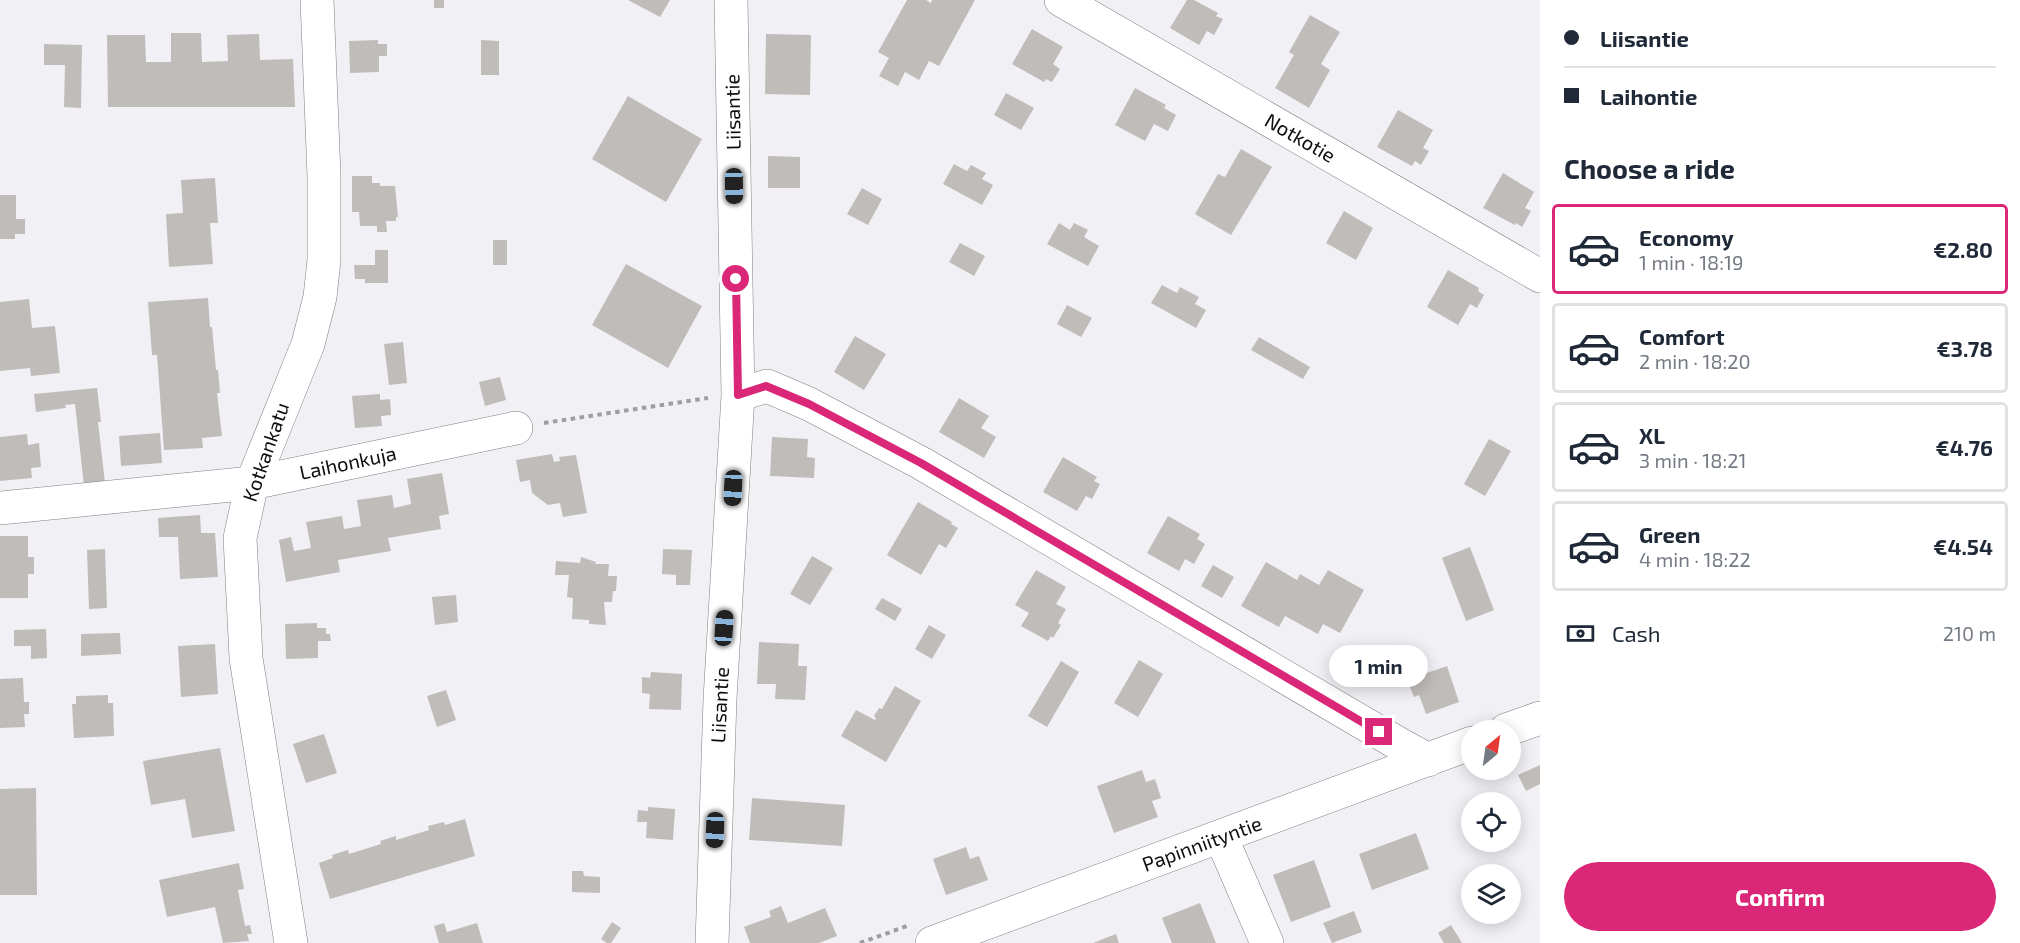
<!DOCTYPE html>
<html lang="en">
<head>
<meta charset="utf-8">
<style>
	body { margin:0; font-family:"Exo 2",sans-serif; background:#f6f6f7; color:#1f2937; height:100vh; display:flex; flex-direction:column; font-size:22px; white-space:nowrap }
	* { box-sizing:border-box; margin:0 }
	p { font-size:20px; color:#747a83 }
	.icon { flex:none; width:33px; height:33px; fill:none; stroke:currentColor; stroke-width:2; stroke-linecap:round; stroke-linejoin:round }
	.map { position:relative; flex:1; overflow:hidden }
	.side { display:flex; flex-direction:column; background:#fff; width:480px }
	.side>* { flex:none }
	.guide { display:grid; align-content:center; height:132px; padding:0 24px; background:#fff }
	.needle { width:39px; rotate:29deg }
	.tools { position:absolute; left:1461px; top:720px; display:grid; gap:12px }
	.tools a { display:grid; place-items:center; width:60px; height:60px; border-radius:50%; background:#fff; box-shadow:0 3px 15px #0003; font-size:30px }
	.end { position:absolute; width:27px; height:27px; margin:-14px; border:8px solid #db2777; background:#fff; box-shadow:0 0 0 3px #fff }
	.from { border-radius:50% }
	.bubble { position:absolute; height:42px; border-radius:21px; background:#fff; box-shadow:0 3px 15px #0003; font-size:20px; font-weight:700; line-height:42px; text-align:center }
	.car { position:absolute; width:18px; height:36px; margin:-18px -9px; border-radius:8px; box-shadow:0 0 4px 2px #0007; background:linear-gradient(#222 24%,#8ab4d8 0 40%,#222 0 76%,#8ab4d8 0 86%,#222 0) }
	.guide b { display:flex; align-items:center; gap:21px; height:57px; font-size:22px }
	.guide b+b { border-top:2px solid #e0e1e3 }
	.guide i { width:15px; height:15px; background:#1f2937 }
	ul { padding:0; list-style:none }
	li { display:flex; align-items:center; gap:18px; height:90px; margin:0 12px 9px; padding:0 12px; border:3px solid #e0e1e3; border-radius:6px }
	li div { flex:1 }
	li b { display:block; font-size:22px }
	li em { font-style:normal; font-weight:700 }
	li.current { border-color:#db2777 }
	li>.icon { width:54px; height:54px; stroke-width:1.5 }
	h2 { padding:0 24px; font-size:27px; line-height:72px }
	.pay { display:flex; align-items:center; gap:15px; height:66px; padding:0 24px; font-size:22px }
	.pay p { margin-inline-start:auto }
	.primary-button { display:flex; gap:12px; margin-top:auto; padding:12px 24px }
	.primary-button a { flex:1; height:69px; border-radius:36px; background:#db2777; color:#fff; font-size:24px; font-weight:700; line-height:69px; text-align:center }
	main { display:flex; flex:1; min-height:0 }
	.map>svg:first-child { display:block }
	.building { fill:#c0bcba }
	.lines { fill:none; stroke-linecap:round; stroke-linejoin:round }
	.minor-casing { stroke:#807f83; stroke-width:34 }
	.path { stroke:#9e9da1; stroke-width:4; stroke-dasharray:4.5 4.5; stroke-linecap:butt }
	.minor { stroke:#fff; stroke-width:33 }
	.route { stroke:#db2777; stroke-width:8 }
	.labels { text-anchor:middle; stroke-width:5; stroke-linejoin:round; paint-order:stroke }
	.street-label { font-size:20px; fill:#0e0d0f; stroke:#fefefe }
</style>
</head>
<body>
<main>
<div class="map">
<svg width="1540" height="943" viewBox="0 0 1540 943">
	<rect width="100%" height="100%" fill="#f1f0f5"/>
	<path class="building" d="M 434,0 L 444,0 L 444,8 L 434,8 Z
		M 628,0 L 670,0 L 660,17 Z
		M 907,0 L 926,0 L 931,3 L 932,0 L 975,0 L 939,66 L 929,61 L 919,80 L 905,72 L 898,86 L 879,76 L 889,58 L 878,52 Z
		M 1187,0 L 1194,0 L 1218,13 L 1216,16 L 1223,19 L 1214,35 L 1207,31 L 1199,45 L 1170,28 Z
		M 1310,15 L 1340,32 L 1321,64 L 1330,70 L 1309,108 L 1275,88 L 1294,55 L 1289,52 Z
		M 1032,29 L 1063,47 L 1053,64 L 1060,69 L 1052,82 L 1046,79 L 1044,82 L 1012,64 Z
		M 171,33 L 201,33 L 202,62 L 228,61 L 227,35 L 259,34 L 260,60 L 293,59 L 295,107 L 108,107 L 107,35 L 145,35 L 146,62 L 171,62 Z
		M 766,34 L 811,35 L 810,95 L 765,94 Z
		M 378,40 L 378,44 L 387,44 L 387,56 L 379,56 L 379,72 L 350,73 L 349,41 Z
		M 481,40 L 499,41 L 499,75 L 481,75 Z
		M 44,44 L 82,45 L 81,108 L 64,107 L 65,65 L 44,65 Z
		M 1135,88 L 1166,105 L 1164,108 L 1176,115 L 1168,131 L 1154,124 L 1145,141 L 1115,125 Z
		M 1006,93 L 1034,108 L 1021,130 L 994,115 Z
		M 628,96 L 702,139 L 666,202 L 592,159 Z
		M 1398,110 L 1433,130 L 1423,148 L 1429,151 L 1421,165 L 1415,161 L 1412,166 L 1377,147 Z
		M 1241,149 L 1272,167 L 1231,235 L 1195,214 L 1218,174 L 1225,177 Z
		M 768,156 L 800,157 L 800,188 L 768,188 Z
		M 954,164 L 967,171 L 971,165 L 986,173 L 982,179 L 993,185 L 982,205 L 943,184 Z
		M 1503,173 L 1534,192 L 1525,208 L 1531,211 L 1522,227 L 1516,223 L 1515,225 L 1483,208 Z
		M 352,176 L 372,176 L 372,183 L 380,183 L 380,186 L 395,186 L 398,217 L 396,217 L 396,221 L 386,221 L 387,232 L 377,232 L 377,226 L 360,226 L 359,212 L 352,212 Z
		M 215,178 L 218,223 L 210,223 L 213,264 L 169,267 L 166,214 L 183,213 L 181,180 Z
		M 862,188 L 882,199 L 868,225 L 847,214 Z
		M 0,195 L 16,195 L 16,219 L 25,219 L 25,234 L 15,234 L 15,239 L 0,239 Z
		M 1344,211 L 1373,228 L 1356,260 L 1326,243 Z
		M 1059,223 L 1070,230 L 1074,223 L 1088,230 L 1084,237 L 1099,246 L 1088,266 L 1047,244 Z
		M 493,240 L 507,240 L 507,265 L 493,265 Z
		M 960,243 L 985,256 L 974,276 L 949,262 Z
		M 375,250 L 388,250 L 388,283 L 365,283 L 365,279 L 355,279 L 354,265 L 375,265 Z
		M 626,264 L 702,306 L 668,368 L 592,325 Z
		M 1448,270 L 1479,288 L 1478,291 L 1484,295 L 1477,308 L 1470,304 L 1458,325 L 1427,307 Z
		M 1162,285 L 1177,293 L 1180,287 L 1199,297 L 1195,304 L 1206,310 L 1196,328 L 1151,303 Z
		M 208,298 L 210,327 L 212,327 L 216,370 L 218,370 L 220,393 L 217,393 L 222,436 L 202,438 L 203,448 L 164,450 L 157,355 L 152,355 L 148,302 Z
		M 29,299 L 32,328 L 55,326 L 60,373 L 31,376 L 30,368 L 0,371 L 0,302 Z
		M 1067,305 L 1092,318 L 1081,337 L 1057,324 Z
		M 855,336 L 886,354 L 864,390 L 834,372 Z
		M 1259,337 L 1310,367 L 1303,379 L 1251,350 Z
		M 403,342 L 407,383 L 389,385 L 384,344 Z
		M 500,377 L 506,400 L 485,406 L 479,382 Z
		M 97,388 L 101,422 L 98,422 L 105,483 L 84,486 L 75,404 L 65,405 L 66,408 L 36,412 L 34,394 Z
		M 380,394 L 380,400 L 390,399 L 391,415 L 381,416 L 382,426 L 355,428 L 352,396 Z
		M 959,398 L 989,416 L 981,428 L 996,437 L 984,458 L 939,432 Z
		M 160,433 L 162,463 L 121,466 L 119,436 Z
		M 27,434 L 28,445 L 39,443 L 41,467 L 31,468 L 32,478 L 0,481 L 0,437 Z
		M 772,437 L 808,439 L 807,457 L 815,458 L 814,478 L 770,476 Z
		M 1489,439 L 1511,451 L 1485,496 L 1464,484 Z
		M 552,454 L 554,462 L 560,461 L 559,457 L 576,455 L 587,513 L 563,517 L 560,503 L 548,505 L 532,493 L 530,480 L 520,482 L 516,460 Z
		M 1063,457 L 1097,477 L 1094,481 L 1100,484 L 1092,499 L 1086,496 L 1077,511 L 1043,492 Z
		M 442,473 L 449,514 L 439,516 L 441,529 L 388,538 L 391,551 L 338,560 L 340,572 L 286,582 L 279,540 L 291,537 L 294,551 L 311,548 L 306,522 L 342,516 L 344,529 L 361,526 L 357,500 L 392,495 L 394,508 L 411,504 L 407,479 Z
		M 918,502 L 952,522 L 951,524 L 958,528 L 946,548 L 939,544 L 921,575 L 887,555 Z
		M 200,515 L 201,533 L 215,533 L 218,577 L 180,579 L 178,537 L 159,537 L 158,518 Z
		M 1168,516 L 1200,534 L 1197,539 L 1205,544 L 1194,564 L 1185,559 L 1179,571 L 1147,553 Z
		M 0,536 L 28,536 L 28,557 L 34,557 L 34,574 L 28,574 L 28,598 L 0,598 Z
		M 1470,547 L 1494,610 L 1466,621 L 1442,558 Z
		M 105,549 L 107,608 L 89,609 L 87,550 Z
		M 663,549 L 692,550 L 690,585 L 676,585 L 676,575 L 662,574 Z
		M 812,556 L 833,568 L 810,605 L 790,594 Z
		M 581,557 L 596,562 L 595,564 L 609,564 L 608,576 L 617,576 L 616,591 L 613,591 L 612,602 L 604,602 L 606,625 L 589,624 L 589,620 L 572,619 L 573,598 L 567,597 L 569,575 L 555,575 L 556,561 L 580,563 Z
		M 1266,562 L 1297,580 L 1300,574 L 1319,585 L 1328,570 L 1364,590 L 1340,633 L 1323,624 L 1318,634 L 1285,616 L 1279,627 L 1241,606 Z
		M 1213,565 L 1234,577 L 1222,598 L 1201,586 Z
		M 1036,570 L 1066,587 L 1056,604 L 1066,609 L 1058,623 L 1061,625 L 1053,638 L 1051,636 L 1048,641 L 1021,626 L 1029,613 L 1015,605 Z
		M 456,595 L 458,622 L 435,625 L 432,597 Z
		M 882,598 L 902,609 L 895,621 L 875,609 Z
		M 317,623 L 317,628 L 326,628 L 326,634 L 330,634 L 331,641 L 318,641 L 318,658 L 286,659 L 285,624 Z
		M 929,625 L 946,635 L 932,659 L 915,649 Z
		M 46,629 L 47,658 L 31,659 L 31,646 L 14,646 L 14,630 Z
		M 120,633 L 121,654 L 81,656 L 81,634 Z
		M 759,642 L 799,644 L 798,666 L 807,666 L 805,700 L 775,699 L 776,684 L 757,684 Z
		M 215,644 L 218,694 L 181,697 L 178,646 Z
		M 1139,660 L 1163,674 L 1138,717 L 1114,703 Z
		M 1061,661 L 1079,672 L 1047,727 L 1028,716 Z
		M 1447,666 L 1459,702 L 1426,714 L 1419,695 L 1414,697 L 1407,680 Z
		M 651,672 L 682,674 L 681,710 L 649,709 L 650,694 L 642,693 L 642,677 L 650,678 Z
		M 23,678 L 24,702 L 29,702 L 29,714 L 24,714 L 25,727 L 0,728 L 0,679 Z
		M 895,686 L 921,701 L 886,762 L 841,736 L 856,710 L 875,720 L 876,718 L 874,716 L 879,708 L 882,709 Z
		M 446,690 L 456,720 L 437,727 L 427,696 Z
		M 108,695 L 108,703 L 113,703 L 114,736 L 74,738 L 72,704 L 76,704 L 76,696 Z
		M 324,734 L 337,773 L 306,783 L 293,744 Z
		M 220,748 L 235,831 L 192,838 L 185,799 L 151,805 L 143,761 Z
		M 1540,765 L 1540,784 L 1526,791 L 1518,775 Z
		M 1142,770 L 1146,782 L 1155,779 L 1161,798 L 1152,801 L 1158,817 L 1114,833 L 1097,786 Z
		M 36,788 L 37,895 L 0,895 L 0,789 Z
		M 752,798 L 845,805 L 842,846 L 749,840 Z
		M 648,807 L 675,809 L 673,840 L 646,838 L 647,822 L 637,822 L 638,810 L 648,811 Z
		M 465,819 L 475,856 L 330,899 L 319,863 L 333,858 L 332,855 L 348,850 L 349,854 L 381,844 L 380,841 L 396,836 L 396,840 L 429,830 L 428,826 L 444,822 L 445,825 Z
		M 1416,833 L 1429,869 L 1372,890 L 1359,854 Z
		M 966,847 L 970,859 L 979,856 L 988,880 L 946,895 L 933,859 Z
		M 1314,860 L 1331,907 L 1291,922 L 1273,875 Z
		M 239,863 L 244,889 L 238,890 L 245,926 L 250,925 L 252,934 L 247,934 L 249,941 L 223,943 L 215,907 L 167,917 L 159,880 Z
		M 572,871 L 583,871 L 584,876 L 600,877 L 600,893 L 572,892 Z
		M 1200,903 L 1216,943 L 1172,943 L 1162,918 Z
		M 781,906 L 788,923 L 825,908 L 837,936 L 819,943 L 750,943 L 744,927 L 771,917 L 769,911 Z
		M 1354,911 L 1362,932 L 1332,943 L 1323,923 Z
		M 612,922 L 621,928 L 611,943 L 607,943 L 601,939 Z
		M 444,923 L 447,932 L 477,923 L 483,943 L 439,943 L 434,926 Z
		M 1451,925 L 1462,943 L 1444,943 L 1438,933 Z
		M 1116,934 L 1119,943 L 1093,943 Z"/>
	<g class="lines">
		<defs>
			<path id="minor" d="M 1061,0 L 1540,276
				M 738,395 L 767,386 L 809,404 L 921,463 L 1399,744 L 1428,760
				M 0,508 L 252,483 L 516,428
				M 1506,730 L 1540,718
				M 1221,837 L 1267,943
				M 291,943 L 246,658 L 240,538 L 252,483 L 308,344 L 320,297 L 324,260 L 324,176 L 317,0
				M 712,943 L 720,699 L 738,395 L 731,0
				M 932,943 L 1472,743"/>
		</defs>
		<use href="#minor" class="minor-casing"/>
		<path class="path" d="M 544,423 L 708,398
			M 860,943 L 907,926"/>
		<use href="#minor" class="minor"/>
	</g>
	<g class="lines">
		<path class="route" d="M 736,279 L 738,395 L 766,386 L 809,404 L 921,463 L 1379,732"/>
	</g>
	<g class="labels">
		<g class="street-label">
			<text transform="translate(733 112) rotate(-91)" y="7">Liisantie</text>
			<text transform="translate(1300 138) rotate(30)" y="7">Notkotie</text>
			<text transform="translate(266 452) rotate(-71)" y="7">Kotkankatu</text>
			<text transform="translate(348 463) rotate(-12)" y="7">Laihonkuja</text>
			<text transform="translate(720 705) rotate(-87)" y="7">Liisantie</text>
			<text transform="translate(1202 844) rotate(-20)" y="7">Papinniityntie</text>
		</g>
	</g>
</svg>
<div class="tools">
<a><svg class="needle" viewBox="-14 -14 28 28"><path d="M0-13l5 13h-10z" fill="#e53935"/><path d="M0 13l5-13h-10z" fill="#747a83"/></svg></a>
<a><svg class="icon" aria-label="locate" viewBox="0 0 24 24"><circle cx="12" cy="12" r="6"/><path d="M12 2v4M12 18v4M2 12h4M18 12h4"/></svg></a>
<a><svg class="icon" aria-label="layers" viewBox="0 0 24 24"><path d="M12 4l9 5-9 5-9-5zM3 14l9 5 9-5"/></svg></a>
</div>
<i class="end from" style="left:736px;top:279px"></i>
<i class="end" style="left:1379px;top:732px"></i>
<div class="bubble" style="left:1329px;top:645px;width:99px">1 min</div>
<i class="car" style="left:734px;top:186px;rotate:179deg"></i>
<i class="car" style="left:733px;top:488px;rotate:183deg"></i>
<i class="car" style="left:724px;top:628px;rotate:4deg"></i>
<i class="car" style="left:715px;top:830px;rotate:182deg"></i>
</div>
<section class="side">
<div class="guide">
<b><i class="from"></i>Liisantie</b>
<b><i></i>Laihontie</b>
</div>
<h2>Choose a ride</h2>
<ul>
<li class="current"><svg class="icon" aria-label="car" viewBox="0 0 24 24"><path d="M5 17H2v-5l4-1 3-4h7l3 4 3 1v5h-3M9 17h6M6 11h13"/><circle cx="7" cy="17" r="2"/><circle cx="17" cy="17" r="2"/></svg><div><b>Economy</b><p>1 min · 18:19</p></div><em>€2.80</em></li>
<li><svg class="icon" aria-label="car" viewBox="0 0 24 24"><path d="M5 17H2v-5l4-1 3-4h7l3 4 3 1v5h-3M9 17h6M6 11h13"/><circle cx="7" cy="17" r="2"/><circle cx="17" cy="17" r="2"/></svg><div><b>Comfort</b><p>2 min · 18:20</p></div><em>€3.78</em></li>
<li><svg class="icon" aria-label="car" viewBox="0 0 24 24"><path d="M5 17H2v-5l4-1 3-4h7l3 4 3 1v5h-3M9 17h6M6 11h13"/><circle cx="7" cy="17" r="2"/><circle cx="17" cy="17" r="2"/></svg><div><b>XL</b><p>3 min · 18:21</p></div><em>€4.76</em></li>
<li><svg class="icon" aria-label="car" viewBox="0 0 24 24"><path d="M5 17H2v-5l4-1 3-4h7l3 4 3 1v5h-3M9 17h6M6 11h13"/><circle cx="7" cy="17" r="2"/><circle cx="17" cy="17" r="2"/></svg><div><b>Green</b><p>4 min · 18:22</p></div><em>€4.54</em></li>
</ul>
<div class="pay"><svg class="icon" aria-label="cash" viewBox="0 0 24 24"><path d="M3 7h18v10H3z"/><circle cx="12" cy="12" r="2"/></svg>Cash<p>210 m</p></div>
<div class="primary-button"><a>Confirm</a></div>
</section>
</main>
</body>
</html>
